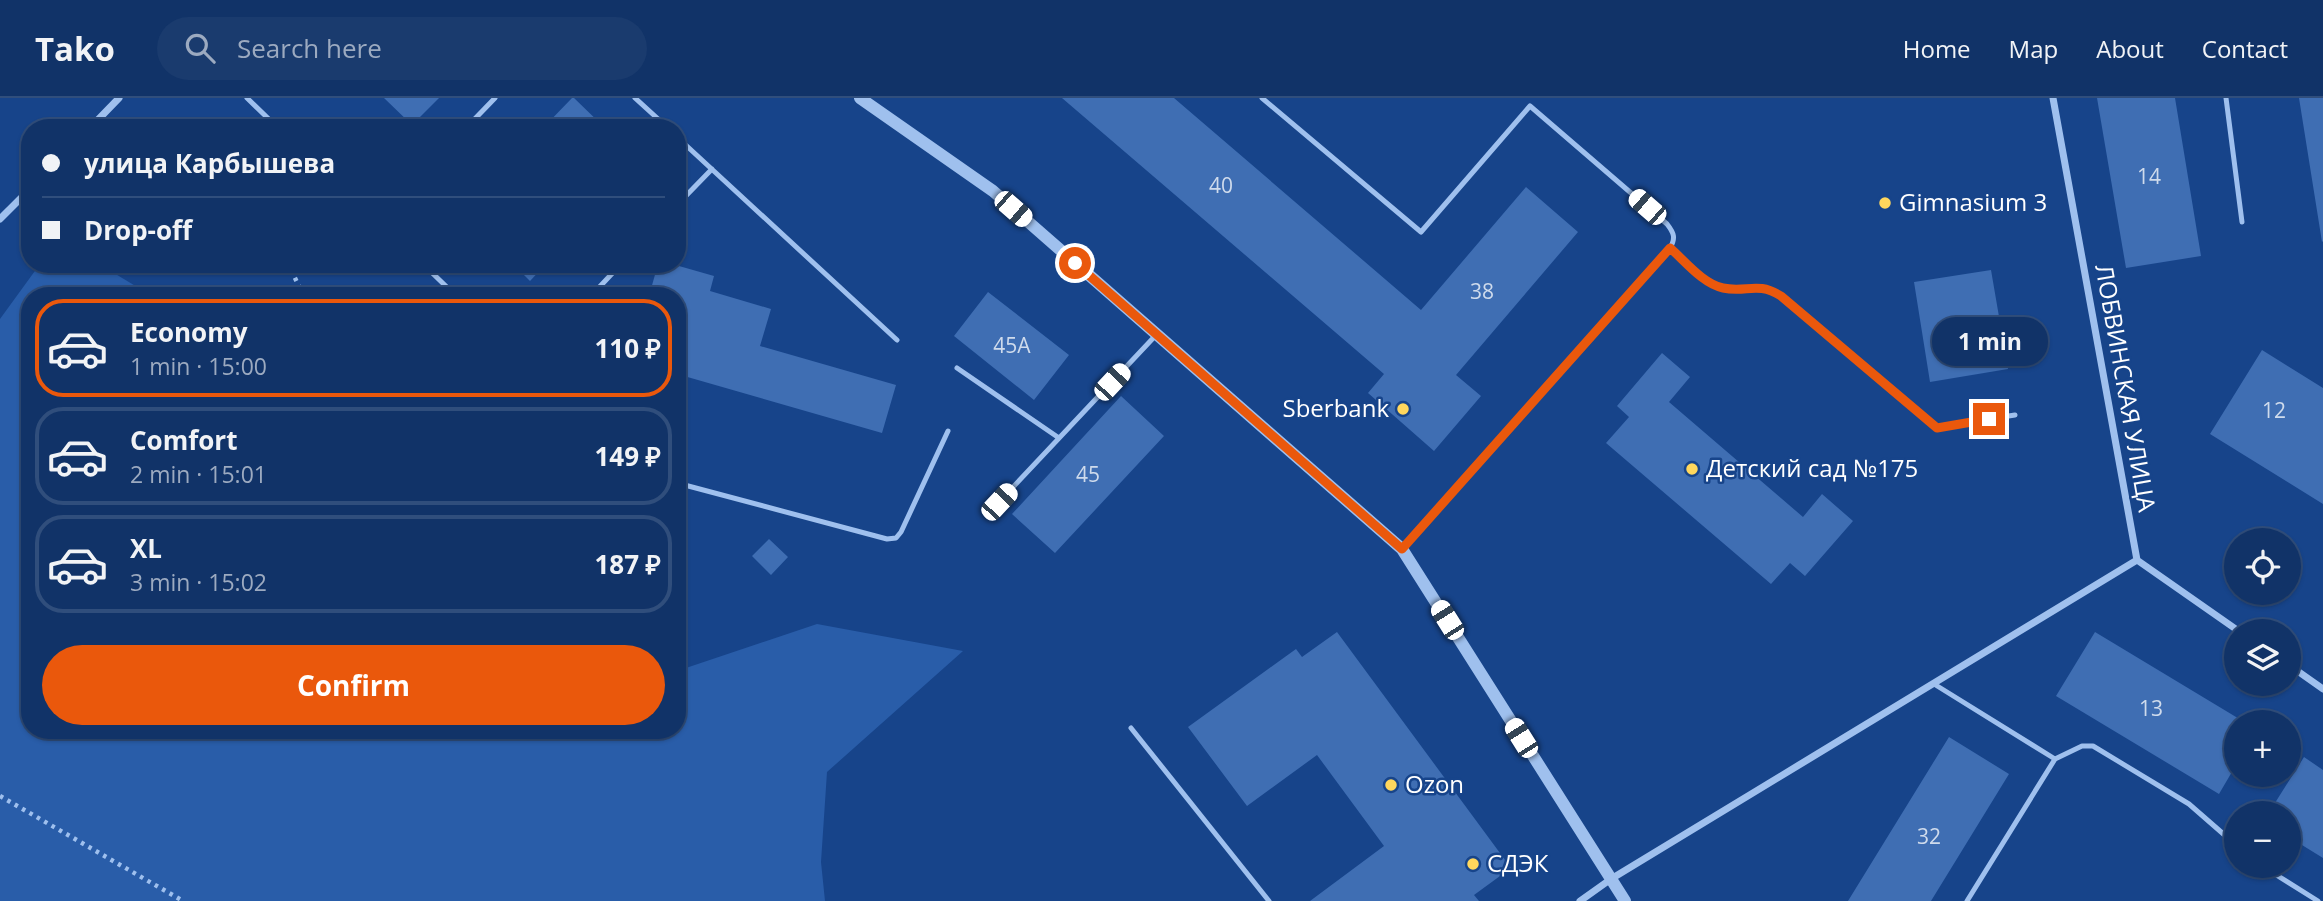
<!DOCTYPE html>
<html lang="en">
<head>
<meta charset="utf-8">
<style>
	body { margin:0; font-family:"Open Sans",sans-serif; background:#1a3b6e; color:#f1f3f6; height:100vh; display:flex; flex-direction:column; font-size:26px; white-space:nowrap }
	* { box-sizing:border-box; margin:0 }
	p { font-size:23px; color:#9caac0 }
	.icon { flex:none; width:38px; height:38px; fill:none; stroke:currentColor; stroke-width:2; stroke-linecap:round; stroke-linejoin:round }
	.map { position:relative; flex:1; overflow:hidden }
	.drawer { position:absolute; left:21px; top:189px; width:665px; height:452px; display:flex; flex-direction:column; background:#113368; border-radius:28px; box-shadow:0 2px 5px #0004,0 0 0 2px #304e7c }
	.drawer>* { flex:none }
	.hud { position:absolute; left:21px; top:21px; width:665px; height:154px; border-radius:28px; box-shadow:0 2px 5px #0004,0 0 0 2px #304e7c; display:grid; align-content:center; height:154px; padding:0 21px; background:#113368 }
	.controls { position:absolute; left:2224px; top:430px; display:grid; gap:14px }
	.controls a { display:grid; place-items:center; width:77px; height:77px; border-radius:50%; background:#113368; box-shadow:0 2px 5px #0004,0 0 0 2px #304e7c; font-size:35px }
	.end { position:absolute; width:32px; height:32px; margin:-16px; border:9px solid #ea580c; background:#fff; box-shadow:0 0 0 4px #fff }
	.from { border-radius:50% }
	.bubble { position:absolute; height:49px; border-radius:24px; background:#113368; box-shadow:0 2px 5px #0004,0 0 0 2px #304e7c; font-size:23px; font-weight:700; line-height:49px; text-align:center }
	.car { position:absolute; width:21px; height:42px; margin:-21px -10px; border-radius:9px; box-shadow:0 0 5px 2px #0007; background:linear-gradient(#fff 24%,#345 0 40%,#fff 0 76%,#345 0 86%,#fff 0) }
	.hud b { display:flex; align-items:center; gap:24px; height:66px; font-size:26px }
	.hud b+b { border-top:2px solid #304e7c }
	.hud i { width:18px; height:18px; background:#f1f3f6 }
	ul { padding:12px 0 0; list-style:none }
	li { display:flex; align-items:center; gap:21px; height:98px; margin:0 14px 10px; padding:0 7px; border:4px solid #304e7c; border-radius:28px }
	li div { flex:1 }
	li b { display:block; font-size:26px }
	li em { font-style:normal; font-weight:700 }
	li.on { border-color:#ea580c }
	li>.icon { width:63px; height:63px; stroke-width:1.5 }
	.action { display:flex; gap:14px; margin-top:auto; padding:14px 21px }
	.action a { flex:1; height:80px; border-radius:42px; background:#ea580c; color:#fff; font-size:28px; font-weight:700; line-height:80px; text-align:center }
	header { display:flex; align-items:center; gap:42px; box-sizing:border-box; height:98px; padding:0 35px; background:#113368; border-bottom:2px solid #304e7c }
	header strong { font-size:33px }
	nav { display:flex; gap:38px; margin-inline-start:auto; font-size:24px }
	.search { width:490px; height:63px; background:#1a3b6e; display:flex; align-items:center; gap:18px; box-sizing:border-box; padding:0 24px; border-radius:38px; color:#9caac0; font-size:26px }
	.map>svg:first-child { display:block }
	.green { fill:#295da9 }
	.building { fill:#3f6eb3 }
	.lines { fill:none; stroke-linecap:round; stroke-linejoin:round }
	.path { stroke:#9fc0ee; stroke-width:4.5; stroke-dasharray:3.5 5; stroke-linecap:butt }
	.service { stroke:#9fc0ee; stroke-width:5 }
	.minor { stroke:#9fc0ee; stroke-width:7 }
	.tertiary { stroke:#9fc0ee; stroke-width:12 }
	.route { stroke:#ea580c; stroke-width:9 }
	.poi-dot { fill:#ffd75d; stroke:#17448a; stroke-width:2.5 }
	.labels { text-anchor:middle; stroke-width:5; stroke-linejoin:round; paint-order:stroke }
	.number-label { font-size:21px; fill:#cfdbec }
	.poi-label { font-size:24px; fill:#fff; stroke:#17448a; text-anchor:start }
	.street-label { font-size:24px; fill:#fff; stroke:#17448a }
</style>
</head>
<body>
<header>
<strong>Tako</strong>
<div class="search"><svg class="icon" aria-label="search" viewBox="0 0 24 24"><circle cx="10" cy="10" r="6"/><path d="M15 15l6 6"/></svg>Search here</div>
<nav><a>Home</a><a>Map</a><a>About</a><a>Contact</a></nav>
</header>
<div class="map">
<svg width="2323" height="803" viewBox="0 0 2323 803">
	<rect width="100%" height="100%" fill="#17448a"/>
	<path class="green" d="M 40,166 L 99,166 L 152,198 L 30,198 L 30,632 L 677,632 L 677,573 L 817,526 L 963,553 L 827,674 L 821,764 L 825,803 L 0,803 L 0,221 Z"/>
	<path class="building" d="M 384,0 L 439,0 L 412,27 Z
		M 572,0 L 574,0 L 605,30 L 543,30 Z
		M 1062,0 L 1174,0 L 1421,212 L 1526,89 L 1578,134 L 1456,277 L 1481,298 L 1434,353 L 1368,295 L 1384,276 Z
		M 2097,0 L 2175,0 L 2201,158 L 2126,170 Z
		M 2299,0 L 2323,0 L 2323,143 L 2322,144 Z
		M 513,166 L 546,166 L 530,183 Z
		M 658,166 L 672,166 L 714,178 L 710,193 L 771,211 L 760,248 L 896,287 L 882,335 L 677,276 L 677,198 L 649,198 Z
		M 1991,172 L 2008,271 L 1930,284 L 1914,184 Z
		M 988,194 L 1069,257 L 1034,302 L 954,238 Z
		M 2262,252 L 2323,290 L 2323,406 L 2210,336 Z
		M 1662,255 L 1690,279 L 1669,304 L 1803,419 L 1822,396 L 1853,423 L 1805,478 L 1790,465 L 1771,486 L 1606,345 L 1629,319 L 1617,308 Z
		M 1121,298 L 1164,338 L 1055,455 L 1012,416 Z
		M 769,441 L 788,459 L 771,477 L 752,458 Z
		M 1337,534 L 1511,770 L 1474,797 L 1479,803 L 1310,803 L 1384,748 L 1317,657 L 1247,708 L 1188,629 L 1296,551 L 1302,559 Z
		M 2095,534 L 2246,625 L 2236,625 L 2236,667 L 2219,696 L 2056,598 Z
		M 1949,639 L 2009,676 L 1931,803 L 1848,803 Z
		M 2304,659 L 2323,672 L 2323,760 L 2289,739 L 2289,716 L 2268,716 Z"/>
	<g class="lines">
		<path class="path" d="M 303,166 L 294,178 L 304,198
			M 0,698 L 183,803"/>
		<path class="service" d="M 247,0 L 278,30
			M 635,0 L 668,30
			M 1262,0 L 1421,134 L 1530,8 L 1667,126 C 1674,135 1676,140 1670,150 L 1402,451
			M 2226,0 L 2242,124
			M 466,30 L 495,0
			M 677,39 L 897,242
			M 677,107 L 712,71
			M 1670,150 C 1685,163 1703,185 1723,190 C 1747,195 1757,183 1781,198 L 1937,329 L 2015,317
			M 423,166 L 456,198
			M 591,198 L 621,166
			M 957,270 L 1059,340
			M 677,385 L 887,441 L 896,440 L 901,434 L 948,333
			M 999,404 L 1157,236
			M 1934,586 L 2055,661 L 1967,803
			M 1131,630 L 1269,803
			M 2055,661 L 2082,648 L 2093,648 L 2189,706 L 2236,747
			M 2262,768 L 2318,803"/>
		<path class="minor" d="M 2053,0 L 2137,462 L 2240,534
			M 90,30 L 119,0
			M 0,121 L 30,91
			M 2289,567 L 2323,591
			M 1580,803 L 1611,781 L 2137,462"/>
		<path class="tertiary" d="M 860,0 L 993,93 L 1402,451 L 1625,803"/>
	</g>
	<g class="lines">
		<path class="route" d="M 1075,165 L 1402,451 L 1670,150 C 1685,163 1703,186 1723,190 C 1747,195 1757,183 1781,198 L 1937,330 L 1989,321"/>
	</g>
	<g class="poi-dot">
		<circle cx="1885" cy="105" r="7"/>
		<circle cx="1403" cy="311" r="7"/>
		<circle cx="1692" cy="371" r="7"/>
		<circle cx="1391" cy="687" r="7"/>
		<circle cx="1473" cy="766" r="7"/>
	</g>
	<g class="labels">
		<g class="number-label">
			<text x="2149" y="86">14</text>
			<text x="1221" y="95">40</text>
			<text x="1482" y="201">38</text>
			<text x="1012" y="255">45А</text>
			<text x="2274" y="320">12</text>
			<text x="1088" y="384">45</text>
			<text x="2151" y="618">13</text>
			<text x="1929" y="746">32</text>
		</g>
		<g class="poi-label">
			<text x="1899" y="113">Gimnasium 3</text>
			<text x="1389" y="319" text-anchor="end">Sberbank</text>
			<text x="1706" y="379">Детский сад №175</text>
			<text x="1405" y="695">Ozon</text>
			<text x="1487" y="774">СДЭК</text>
		</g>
		<g class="street-label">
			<text transform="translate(2125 290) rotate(80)" y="8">ЛОБВИНСКАЯ УЛИЦА</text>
		</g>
	</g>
</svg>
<div class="controls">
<a><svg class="icon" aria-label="locate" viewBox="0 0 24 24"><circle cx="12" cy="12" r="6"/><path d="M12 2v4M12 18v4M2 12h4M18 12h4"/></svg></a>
<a><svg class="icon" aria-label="layers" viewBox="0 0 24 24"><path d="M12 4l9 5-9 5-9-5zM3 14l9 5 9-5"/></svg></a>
<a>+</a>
<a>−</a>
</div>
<i class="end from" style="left:1075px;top:165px"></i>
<i class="end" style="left:1989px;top:321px"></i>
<div class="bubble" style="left:1932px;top:219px;width:116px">1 min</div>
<i class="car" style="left:1647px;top:109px;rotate:311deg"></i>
<i class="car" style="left:1013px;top:111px;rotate:131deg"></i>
<i class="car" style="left:1112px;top:284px;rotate:43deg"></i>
<i class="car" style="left:999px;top:404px;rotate:43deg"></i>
<i class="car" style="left:1447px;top:522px;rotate:328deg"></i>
<i class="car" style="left:1521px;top:640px;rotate:328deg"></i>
<div class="hud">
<b><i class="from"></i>улица Карбышева</b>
<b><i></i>Drop-off</b>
</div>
<section class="drawer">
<ul>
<li class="on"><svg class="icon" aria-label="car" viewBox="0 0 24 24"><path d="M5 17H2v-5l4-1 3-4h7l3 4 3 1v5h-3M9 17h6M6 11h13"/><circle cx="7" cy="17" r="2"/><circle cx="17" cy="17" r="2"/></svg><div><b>Economy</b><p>1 min · 15:00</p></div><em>110 ₽</em></li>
<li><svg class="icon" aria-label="car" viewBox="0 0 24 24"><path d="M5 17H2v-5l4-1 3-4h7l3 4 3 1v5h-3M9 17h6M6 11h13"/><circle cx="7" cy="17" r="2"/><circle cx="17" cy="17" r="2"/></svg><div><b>Comfort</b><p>2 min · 15:01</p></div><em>149 ₽</em></li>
<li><svg class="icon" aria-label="car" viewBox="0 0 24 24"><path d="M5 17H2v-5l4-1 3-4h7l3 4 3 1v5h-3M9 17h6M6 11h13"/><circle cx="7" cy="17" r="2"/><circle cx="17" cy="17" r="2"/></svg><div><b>XL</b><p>3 min · 15:02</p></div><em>187 ₽</em></li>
</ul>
<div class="action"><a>Confirm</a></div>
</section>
</div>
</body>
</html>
